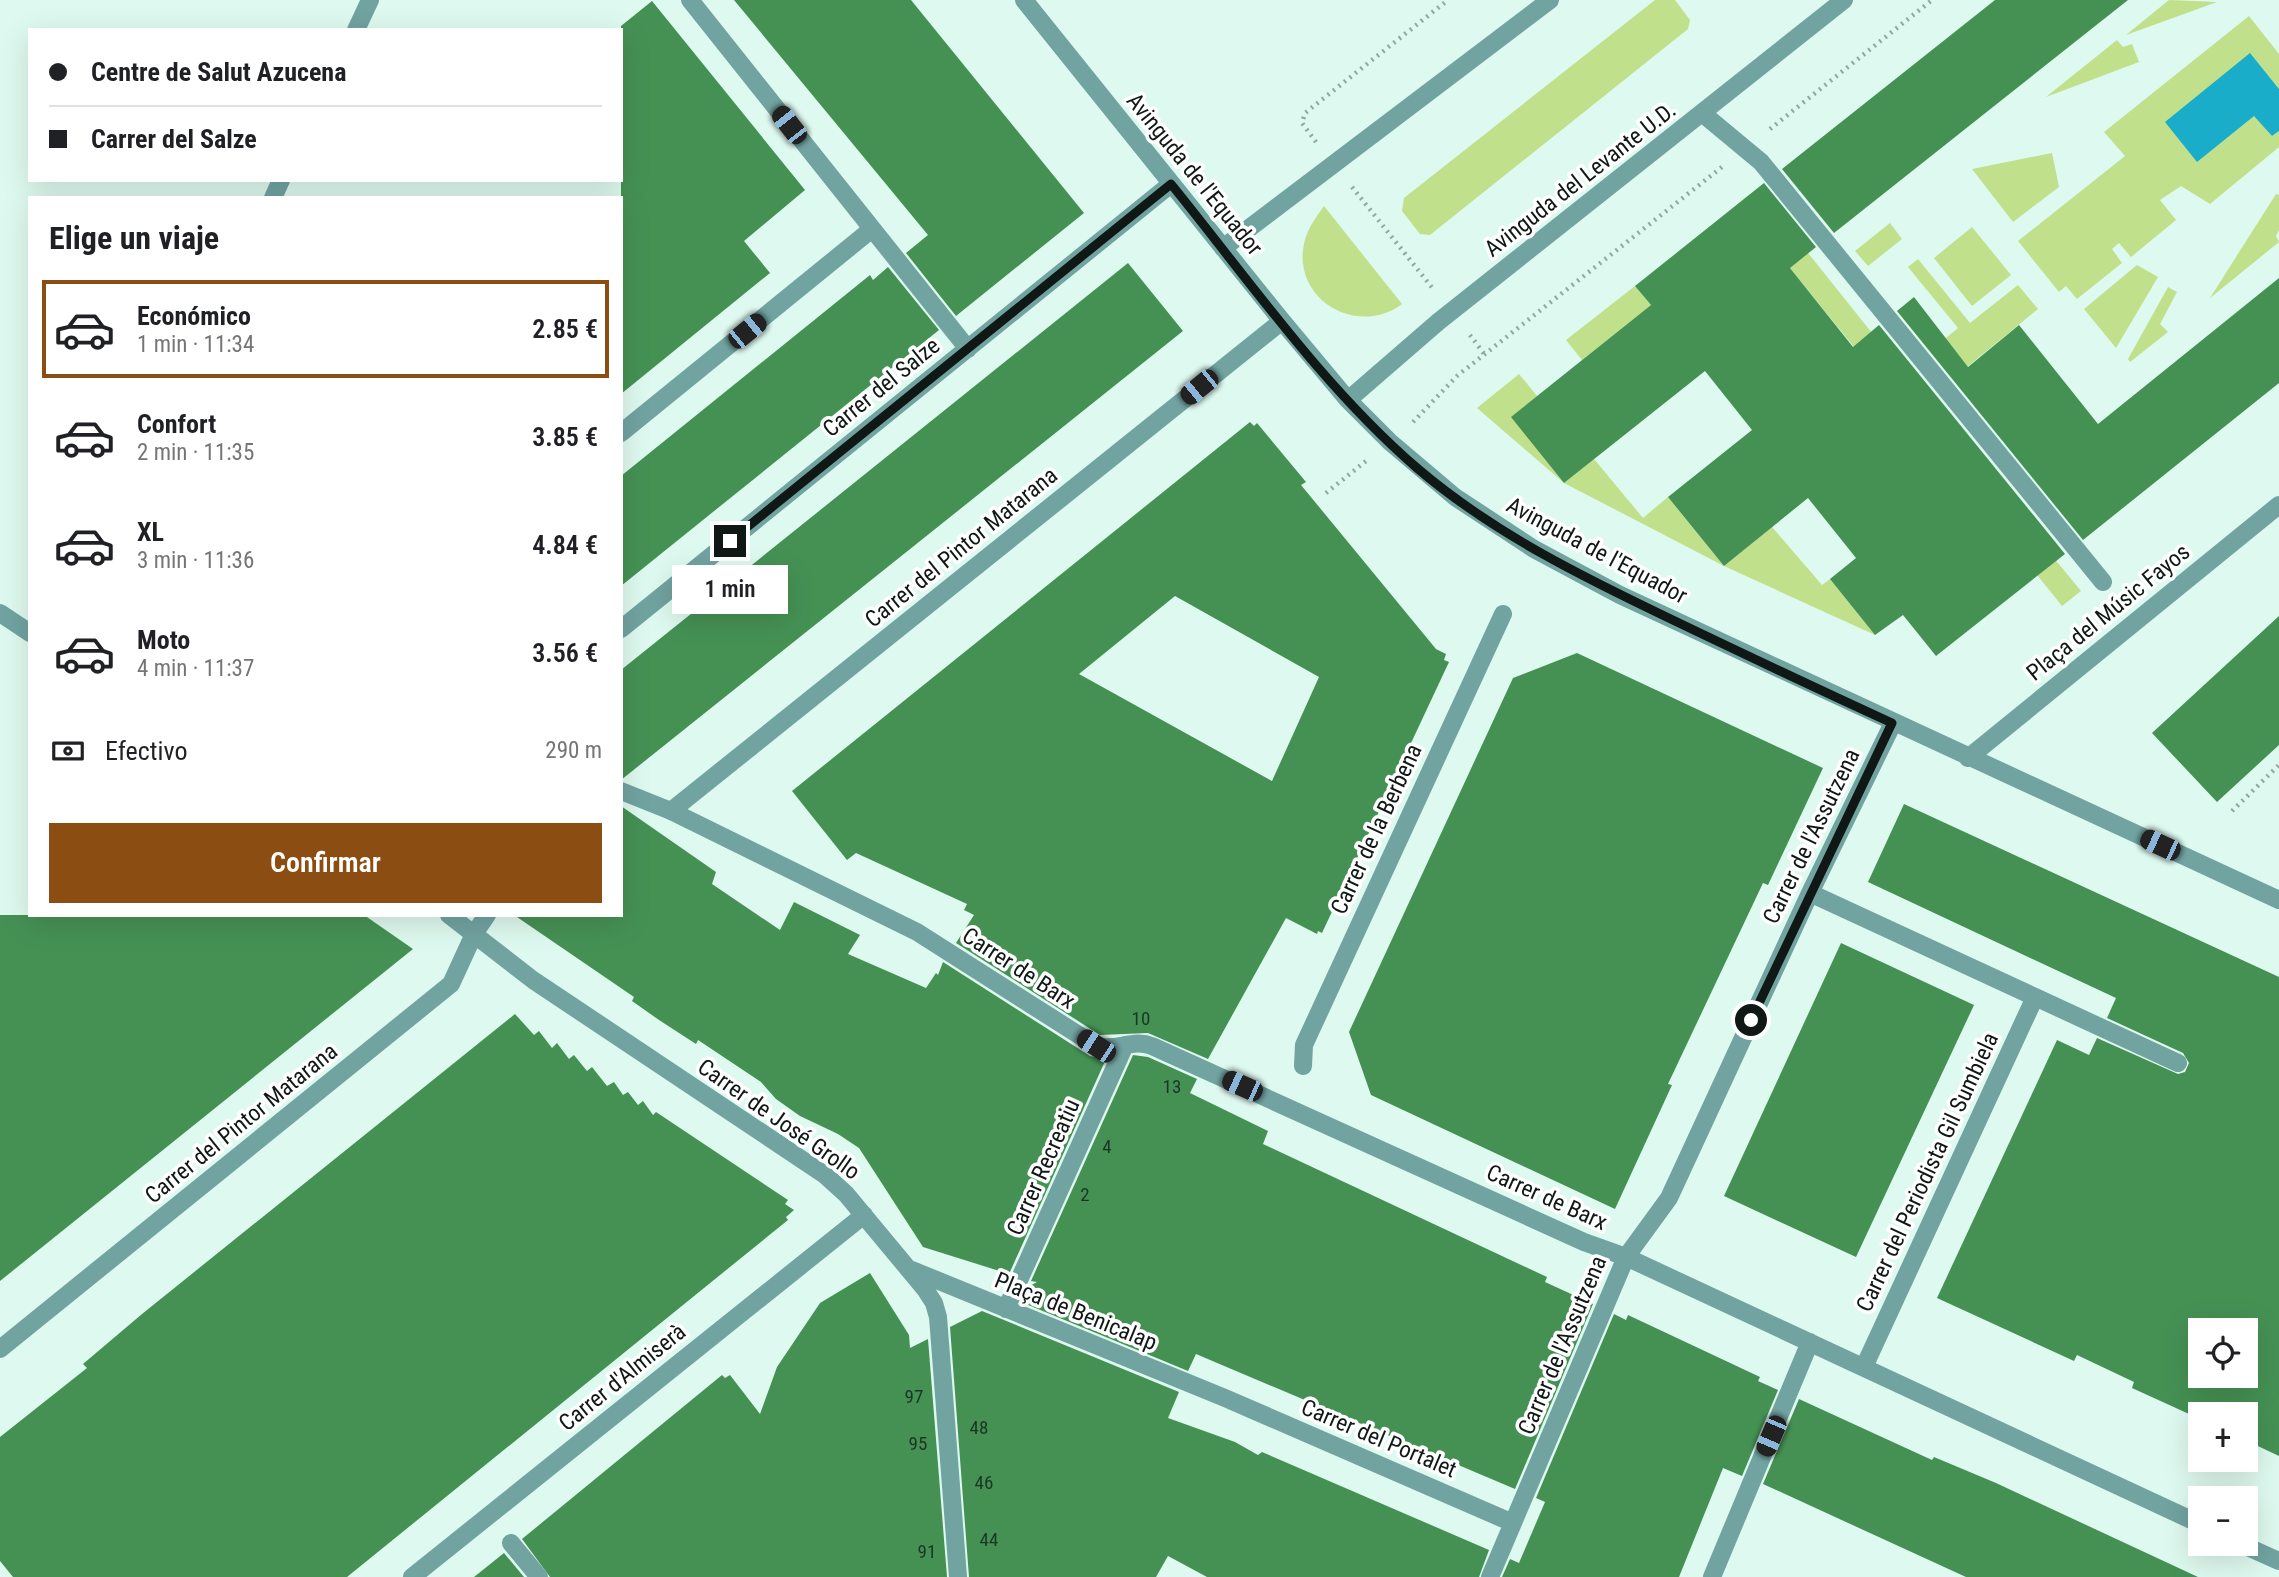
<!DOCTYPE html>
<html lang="es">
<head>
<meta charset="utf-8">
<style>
	body { margin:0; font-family:"Roboto Condensed",sans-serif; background:#f6f6f6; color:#202124; height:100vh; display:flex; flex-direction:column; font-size:26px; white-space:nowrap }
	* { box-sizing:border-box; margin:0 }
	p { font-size:23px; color:#757577 }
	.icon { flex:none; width:38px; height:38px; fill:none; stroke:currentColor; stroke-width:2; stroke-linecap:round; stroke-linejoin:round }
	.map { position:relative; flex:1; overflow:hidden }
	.side { position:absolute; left:28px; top:196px; width:595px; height:721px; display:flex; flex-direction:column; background:#fff; border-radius:0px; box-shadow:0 7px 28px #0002 }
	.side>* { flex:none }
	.guide { position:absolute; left:28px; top:28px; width:595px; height:154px; border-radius:0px; box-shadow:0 7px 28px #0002; display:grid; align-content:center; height:154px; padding:0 21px; background:#fff }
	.buttons { position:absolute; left:2188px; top:1318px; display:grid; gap:14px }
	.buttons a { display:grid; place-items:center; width:70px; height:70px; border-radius:0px; background:#fff; box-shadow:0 7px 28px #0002; font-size:35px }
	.end { position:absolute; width:32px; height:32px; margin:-16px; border:9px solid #0f1815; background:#fff; box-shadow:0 0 0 4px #fff }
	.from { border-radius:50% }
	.bubble { position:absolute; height:49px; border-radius:0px; background:#fff; box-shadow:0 7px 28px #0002; font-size:23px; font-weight:600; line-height:49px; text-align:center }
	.car { position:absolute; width:21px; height:42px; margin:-21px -10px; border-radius:9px; box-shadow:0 0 5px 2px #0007; background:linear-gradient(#222 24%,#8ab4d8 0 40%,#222 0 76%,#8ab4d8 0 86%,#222 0) }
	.guide b { display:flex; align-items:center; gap:24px; height:66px; font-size:26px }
	.guide b+b { border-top:2px solid #e0e0e0 }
	.guide i { width:18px; height:18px; background:#202124 }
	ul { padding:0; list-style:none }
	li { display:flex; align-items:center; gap:21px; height:98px; margin:0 14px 10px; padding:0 7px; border:4px solid transparent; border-radius:0px }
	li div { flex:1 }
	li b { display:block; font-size:26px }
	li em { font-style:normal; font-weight:600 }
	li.active { border-color:#8c4d12 }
	li>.icon { width:63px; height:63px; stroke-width:1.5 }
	h2 { padding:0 21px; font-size:32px; line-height:84px }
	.pay { display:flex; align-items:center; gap:18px; height:77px; padding:0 21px; font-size:26px }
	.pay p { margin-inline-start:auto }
	.primary-button { display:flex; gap:14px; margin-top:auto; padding:14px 21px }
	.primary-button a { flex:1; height:80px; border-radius:0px; background:#8c4d12; color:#fff; font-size:28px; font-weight:600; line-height:80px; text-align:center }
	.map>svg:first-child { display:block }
	.green { fill:#c0e08c }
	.water { fill:#19adca }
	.building { fill:#459154; fill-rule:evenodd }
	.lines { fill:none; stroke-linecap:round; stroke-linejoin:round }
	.path { stroke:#93a7a0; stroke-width:4.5; stroke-dasharray:2 5; stroke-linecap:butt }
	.pedestrian { stroke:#71a3a1; stroke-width:18 }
	.minor { stroke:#71a3a1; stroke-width:18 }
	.tertiary { stroke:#71a3a1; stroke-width:18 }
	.route { stroke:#0f1815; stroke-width:9 }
	.labels { text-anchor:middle; stroke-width:7; stroke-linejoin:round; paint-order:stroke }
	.number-label { font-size:19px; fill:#1c3625 }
	.street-label { font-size:23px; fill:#0f1815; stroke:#fff }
</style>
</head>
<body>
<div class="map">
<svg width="2279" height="1577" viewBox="0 0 2279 1577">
	<rect width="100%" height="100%" fill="#def9ef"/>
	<path class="green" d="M 1655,0 L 1675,0 L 1690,20 L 1688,29 L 1430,235 L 1420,234 L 1402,211 L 1404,198 Z
		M 2169,0 L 2217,2 L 2126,35 Z
		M 2249,16 L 2279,54 L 2279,89 L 2250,54 L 2255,115 L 2272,136 L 2279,131 L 2279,147 L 2210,204 L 2181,186 L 2160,200 L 2176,220 L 2131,257 L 2119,243 L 2112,249 L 2122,263 L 2077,299 L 2066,286 L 2059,292 L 2018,241 L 2125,156 L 2104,132 Z
		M 2117,40 L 2123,47 L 2132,44 L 2139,62 L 2046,97 Z
		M 2052,153 L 2059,187 L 2013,222 L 1972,169 Z
		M 1757,189 L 1872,333 L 1854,347 L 1738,204 Z
		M 2276,194 L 2279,195 L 2279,230 L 2276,236 L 2279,242 L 2210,298 Z
		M 1324,206 L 1402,304 C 1360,336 1297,303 1303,250 C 1305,232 1314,220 1324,206 Z
		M 1890,223 L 1902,239 L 1868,266 L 1855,251 Z
		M 1972,227 L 2011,275 L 1972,306 L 1934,258 Z
		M 1918,259 L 1970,323 L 2018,285 L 2038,309 L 1957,375 L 1935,347 L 1958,328 L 1908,267 Z
		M 2137,265 L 2158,277 L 2116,348 L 2084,309 Z
		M 1635,286 L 1651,305 L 1582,360 L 1566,340 Z
		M 2168,287 L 2177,292 L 2160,324 L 2168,332 L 2130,362 L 2128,359 Z
		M 1519,374 L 1537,396 L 1512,417 L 1564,483 L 1594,459 L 1643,518 L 1668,497 L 1724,566 L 1772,527 L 1822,585 L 1830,579 L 1875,635 L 1724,566 L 1564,483 L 1477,408 Z
		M 1941,420 L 2081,591 L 2062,606 L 1924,434 Z"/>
	<path class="water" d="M 2250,53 L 2279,89 L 2279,131 L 2272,136 L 2254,116 L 2197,162 L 2165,122 Z"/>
	<path class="building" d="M 734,0 L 911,0 L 1084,213 L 956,316 L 906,253 L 928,235 Z
		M 1995,0 L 2128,0 L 1834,233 L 1782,169 Z
		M 652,1 L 805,190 L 744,241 L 770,273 L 621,394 L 621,26 Z
		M 1764,183 L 1816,247 L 1790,268 L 1853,347 L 1879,325 L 2065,554 L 1936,656 L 1903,615 L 1875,635 L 1830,579 L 1856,558 L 1808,498 L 1724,566 L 1668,497 L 1752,430 L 1705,371 L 1564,483 L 1511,417 L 1651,305 L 1635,286 Z
		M 1128,263 L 1183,331 L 621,780 L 621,670 Z
		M 888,267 L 939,330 L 621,586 L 621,476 L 870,275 L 873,280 Z
		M 2279,278 L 2279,383 L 2083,540 L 1897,311 L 1914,297 L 1968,367 L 2019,325 L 2098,424 Z
		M 1250,422 L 1254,426 L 1257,423 L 1306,482 L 1301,485 L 1436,649 L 1446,654 L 1444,660 L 1449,662 L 1322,933 L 1318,931 L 1317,934 L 1286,918 L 1208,1059 L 1148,1033 L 1100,1035 L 956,943 L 974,915 L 964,910 L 967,904 L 856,853 L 847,860 L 792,791 ZM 1175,596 L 1319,677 L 1272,781 L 1079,674 Z
		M 2279,616 L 2279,745 L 2217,802 L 2152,733 Z
		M 1577,653 L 1823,768 L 1768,885 L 1763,883 L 1668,1084 L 1672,1085 L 1615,1209 L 1371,1095 L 1349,1032 L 1513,678 Z
		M 1904,804 L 2279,977 L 2279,1456 L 2245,1440 L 2245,1414 L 2200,1414 L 2200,1419 L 2132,1388 L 2134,1382 L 2077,1355 L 2074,1361 L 1937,1298 L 2057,1040 L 2089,1055 L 2097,1038 L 2178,1074 L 2185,1072 L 2189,1063 L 2183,1053 L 2107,1018 L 2116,998 L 1868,882 ZM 2200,1330 L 2245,1330 L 2245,1376 L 2200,1376 Z
		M 621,806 L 716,872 L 712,884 L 780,930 L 794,902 L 860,935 L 848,954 L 926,988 L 936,973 L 938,975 L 943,962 L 1090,1056 L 1106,1059 L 1009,1274 L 923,1247 L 859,1148 L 838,1134 L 800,1116 L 776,1099 L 761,1082 L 698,1040 L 696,1044 L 659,1020 L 632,1001 L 634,997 L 514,915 L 621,915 Z
		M 0,915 L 364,915 L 413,949 L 0,1281 Z
		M 1841,943 L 1974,1005 L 1856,1257 L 1724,1196 Z
		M 515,1014 L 534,1035 L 539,1031 L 552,1048 L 557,1043 L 569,1059 L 574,1055 L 587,1071 L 592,1067 L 607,1086 L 614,1082 L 623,1095 L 628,1092 L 638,1105 L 643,1101 L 653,1115 L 656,1112 L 788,1200 L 785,1204 L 794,1210 L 786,1217 L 788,1220 L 347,1577 L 13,1577 L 0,1561 L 0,1437 L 87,1368 L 83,1364 L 142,1314 Z
		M 1133,1055 L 1148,1057 L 1197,1079 L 1190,1093 L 1268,1131 L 1263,1144 L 1547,1277 L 1545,1282 L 1593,1304 L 1515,1489 L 1196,1354 L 1188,1371 L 1021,1302 L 1028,1287 L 1037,1282 L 1031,1281 Z
		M 870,1273 L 909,1335 L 910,1348 L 928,1339 L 947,1577 L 550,1577 L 522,1539 L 722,1375 L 725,1378 L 730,1375 L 760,1414 L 777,1367 L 820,1303 Z
		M 982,1311 L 1179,1392 L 1168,1418 L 1235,1442 L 1258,1455 L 1262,1452 L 1489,1550 L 1479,1577 L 1207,1577 L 1168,1556 L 1156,1577 L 969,1577 L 950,1327 Z
		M 1614,1314 L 1626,1320 L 1628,1315 L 1760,1377 L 1758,1381 L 1778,1390 L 1742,1476 L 1723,1468 L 1679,1577 L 1502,1577 L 1510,1559 L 1519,1563 L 1545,1502 L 1536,1498 Z
		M 1799,1399 L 1932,1460 L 1934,1457 L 1996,1483 L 2198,1577 L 1966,1577 L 1763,1484 Z
		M 504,1553 L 524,1577 L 474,1577 Z"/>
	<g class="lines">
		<path class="path" d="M 1770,129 L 1932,0
			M 1316,142 L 1302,123 L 1305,113 L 1448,0
			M 1352,187 L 1434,290
			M 1470,335 L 1485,355
			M 1413,422 L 1457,376 L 1722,167
			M 1326,493 L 1366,461
			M 2232,811 L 2279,765"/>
		<path class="pedestrian" d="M 1702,113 L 1761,162 L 2103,582
			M 1303,1066 L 1304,1045 L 1503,614
			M 511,1543 L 539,1577"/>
		<path class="minor" d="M 690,0 L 968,349
			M 356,30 L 370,0
			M 273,198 L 281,180
			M 621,433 L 872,229
			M 0,613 L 30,633
			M 621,629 L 1171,184
			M 1968,758 L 2279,505
			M 671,811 L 917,932 L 1096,1046 C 1117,1052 1132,1038 1152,1046 L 1584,1242 L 1626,1257 L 2200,1524
			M 1810,893 L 2035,997 L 1864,1367
			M 449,915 L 533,980 L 825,1175 L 846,1194 L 925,1289 L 934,1303 L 938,1317 L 958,1577
			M 2035,997 L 2178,1063
			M 912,1270 L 1225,1398 L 1513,1523
			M 1006,1309 L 1125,1045
			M 2241,1544 L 2279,1561
			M 412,1577 L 864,1215
			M 1490,1577 L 1626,1257 L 1669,1198 L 1810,893 L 1893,723
			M 1712,1577 L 1810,1342"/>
		<path class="tertiary" d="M 1024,0 L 1282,321 L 1348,400 L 1390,442 L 1455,497 L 1534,549 L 1620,595 L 2279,900
			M 1223,248 L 1550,0
			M 1348,400 L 1438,322 L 1844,0
			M 621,791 L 671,811 L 1282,321
			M 0,1349 L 451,984 L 474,934 L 487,915"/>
	</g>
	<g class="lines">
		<path class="route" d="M 730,541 L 1171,184 C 1249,280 1323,387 1417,468 C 1494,534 1587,579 1677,622 C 1748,656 1820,690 1892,723 L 1751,1020"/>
	</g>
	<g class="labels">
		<g class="number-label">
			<text x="1141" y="1025">10</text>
			<text x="1172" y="1093">13</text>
			<text x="1107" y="1153">4</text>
			<text x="1085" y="1201">2</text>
			<text x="914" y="1403">97</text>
			<text x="979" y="1434">48</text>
			<text x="918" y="1450">95</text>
			<text x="984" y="1489">46</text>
			<text x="989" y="1546">44</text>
			<text x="927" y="1558">91</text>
		</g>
		<g class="street-label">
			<text transform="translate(1195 174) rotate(51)" y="8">Avinguda de l'Equador</text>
			<text transform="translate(1580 179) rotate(-38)" y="8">Avinguda del Levante U.D.</text>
			<text transform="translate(881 387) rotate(-39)" y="8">Carrer del Salze</text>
			<text transform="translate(961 547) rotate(-39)" y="8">Carrer del Pintor Matarana</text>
			<text transform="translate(1597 550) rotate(28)" y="8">Avinguda de l'Equador</text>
			<text transform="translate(2108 612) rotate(-39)" y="8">Plaça del Músic Fayos</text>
			<text transform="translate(1376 829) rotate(-65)" y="8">Carrer de la Berbena</text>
			<text transform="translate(1811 836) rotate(-64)" y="8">Carrer de l'Assutzena</text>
			<text transform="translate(1019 968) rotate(33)" y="8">Carrer de Barx</text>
			<text transform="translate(779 1119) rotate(35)" y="8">Carrer de José Grollo</text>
			<text transform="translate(241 1123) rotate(-39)" y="8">Carrer del Pintor Matarana</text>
			<text transform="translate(1043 1167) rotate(-66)" y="8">Carrer Recreatiu</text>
			<text transform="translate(1927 1172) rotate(-65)" y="8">Carrer del Periodista Gil Sumbiela</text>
			<text transform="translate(1547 1197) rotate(24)" y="8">Carrer de Barx</text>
			<text transform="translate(1076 1311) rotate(22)" y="8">Plaça de Benicalap</text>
			<text transform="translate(1562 1345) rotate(-67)" y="8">Carrer de l'Assutzena</text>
			<text transform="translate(622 1377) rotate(-39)" y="8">Carrer d'Almiserà</text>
			<text transform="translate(1379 1438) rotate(23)" y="8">Carrer del Portalet</text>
		</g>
	</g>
</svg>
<div class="buttons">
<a><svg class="icon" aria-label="locate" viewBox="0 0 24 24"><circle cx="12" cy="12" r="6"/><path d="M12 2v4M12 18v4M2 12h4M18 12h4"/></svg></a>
<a>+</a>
<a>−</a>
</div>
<i class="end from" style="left:1751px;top:1020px"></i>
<i class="end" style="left:730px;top:541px"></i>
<div class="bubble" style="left:672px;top:565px;width:116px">1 min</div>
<i class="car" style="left:789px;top:125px;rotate:322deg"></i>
<i class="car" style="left:747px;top:331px;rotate:51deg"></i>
<i class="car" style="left:1199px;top:387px;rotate:231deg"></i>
<i class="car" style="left:2160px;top:845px;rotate:295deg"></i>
<i class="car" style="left:1096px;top:1046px;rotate:303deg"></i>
<i class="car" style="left:1242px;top:1086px;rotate:294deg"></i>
<i class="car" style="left:1771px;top:1436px;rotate:203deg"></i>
<div class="guide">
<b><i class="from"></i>Centre de Salut Azucena</b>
<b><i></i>Carrer del Salze</b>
</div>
<section class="side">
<h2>Elige un viaje</h2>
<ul>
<li class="active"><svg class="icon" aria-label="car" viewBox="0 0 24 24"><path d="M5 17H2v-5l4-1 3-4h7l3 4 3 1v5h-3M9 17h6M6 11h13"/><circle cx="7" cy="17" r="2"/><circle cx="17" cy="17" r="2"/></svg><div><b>Económico</b><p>1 min · 11:34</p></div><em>2.85 €</em></li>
<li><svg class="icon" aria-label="car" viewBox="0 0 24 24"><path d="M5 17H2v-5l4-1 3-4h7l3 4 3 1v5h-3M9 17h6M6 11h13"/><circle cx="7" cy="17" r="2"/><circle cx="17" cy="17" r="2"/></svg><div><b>Confort</b><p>2 min · 11:35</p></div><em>3.85 €</em></li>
<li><svg class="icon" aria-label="car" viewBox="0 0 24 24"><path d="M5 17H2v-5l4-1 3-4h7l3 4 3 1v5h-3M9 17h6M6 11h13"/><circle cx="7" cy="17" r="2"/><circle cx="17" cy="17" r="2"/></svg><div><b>XL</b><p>3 min · 11:36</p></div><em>4.84 €</em></li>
<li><svg class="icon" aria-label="car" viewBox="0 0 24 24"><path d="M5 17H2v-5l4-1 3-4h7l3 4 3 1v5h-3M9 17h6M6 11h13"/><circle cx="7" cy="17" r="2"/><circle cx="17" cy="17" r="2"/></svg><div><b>Moto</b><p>4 min · 11:37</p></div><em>3.56 €</em></li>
</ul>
<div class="pay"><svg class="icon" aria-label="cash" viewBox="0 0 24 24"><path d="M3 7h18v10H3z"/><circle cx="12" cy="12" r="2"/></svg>Efectivo<p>290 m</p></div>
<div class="primary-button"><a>Confirmar</a></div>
</section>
</div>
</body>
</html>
